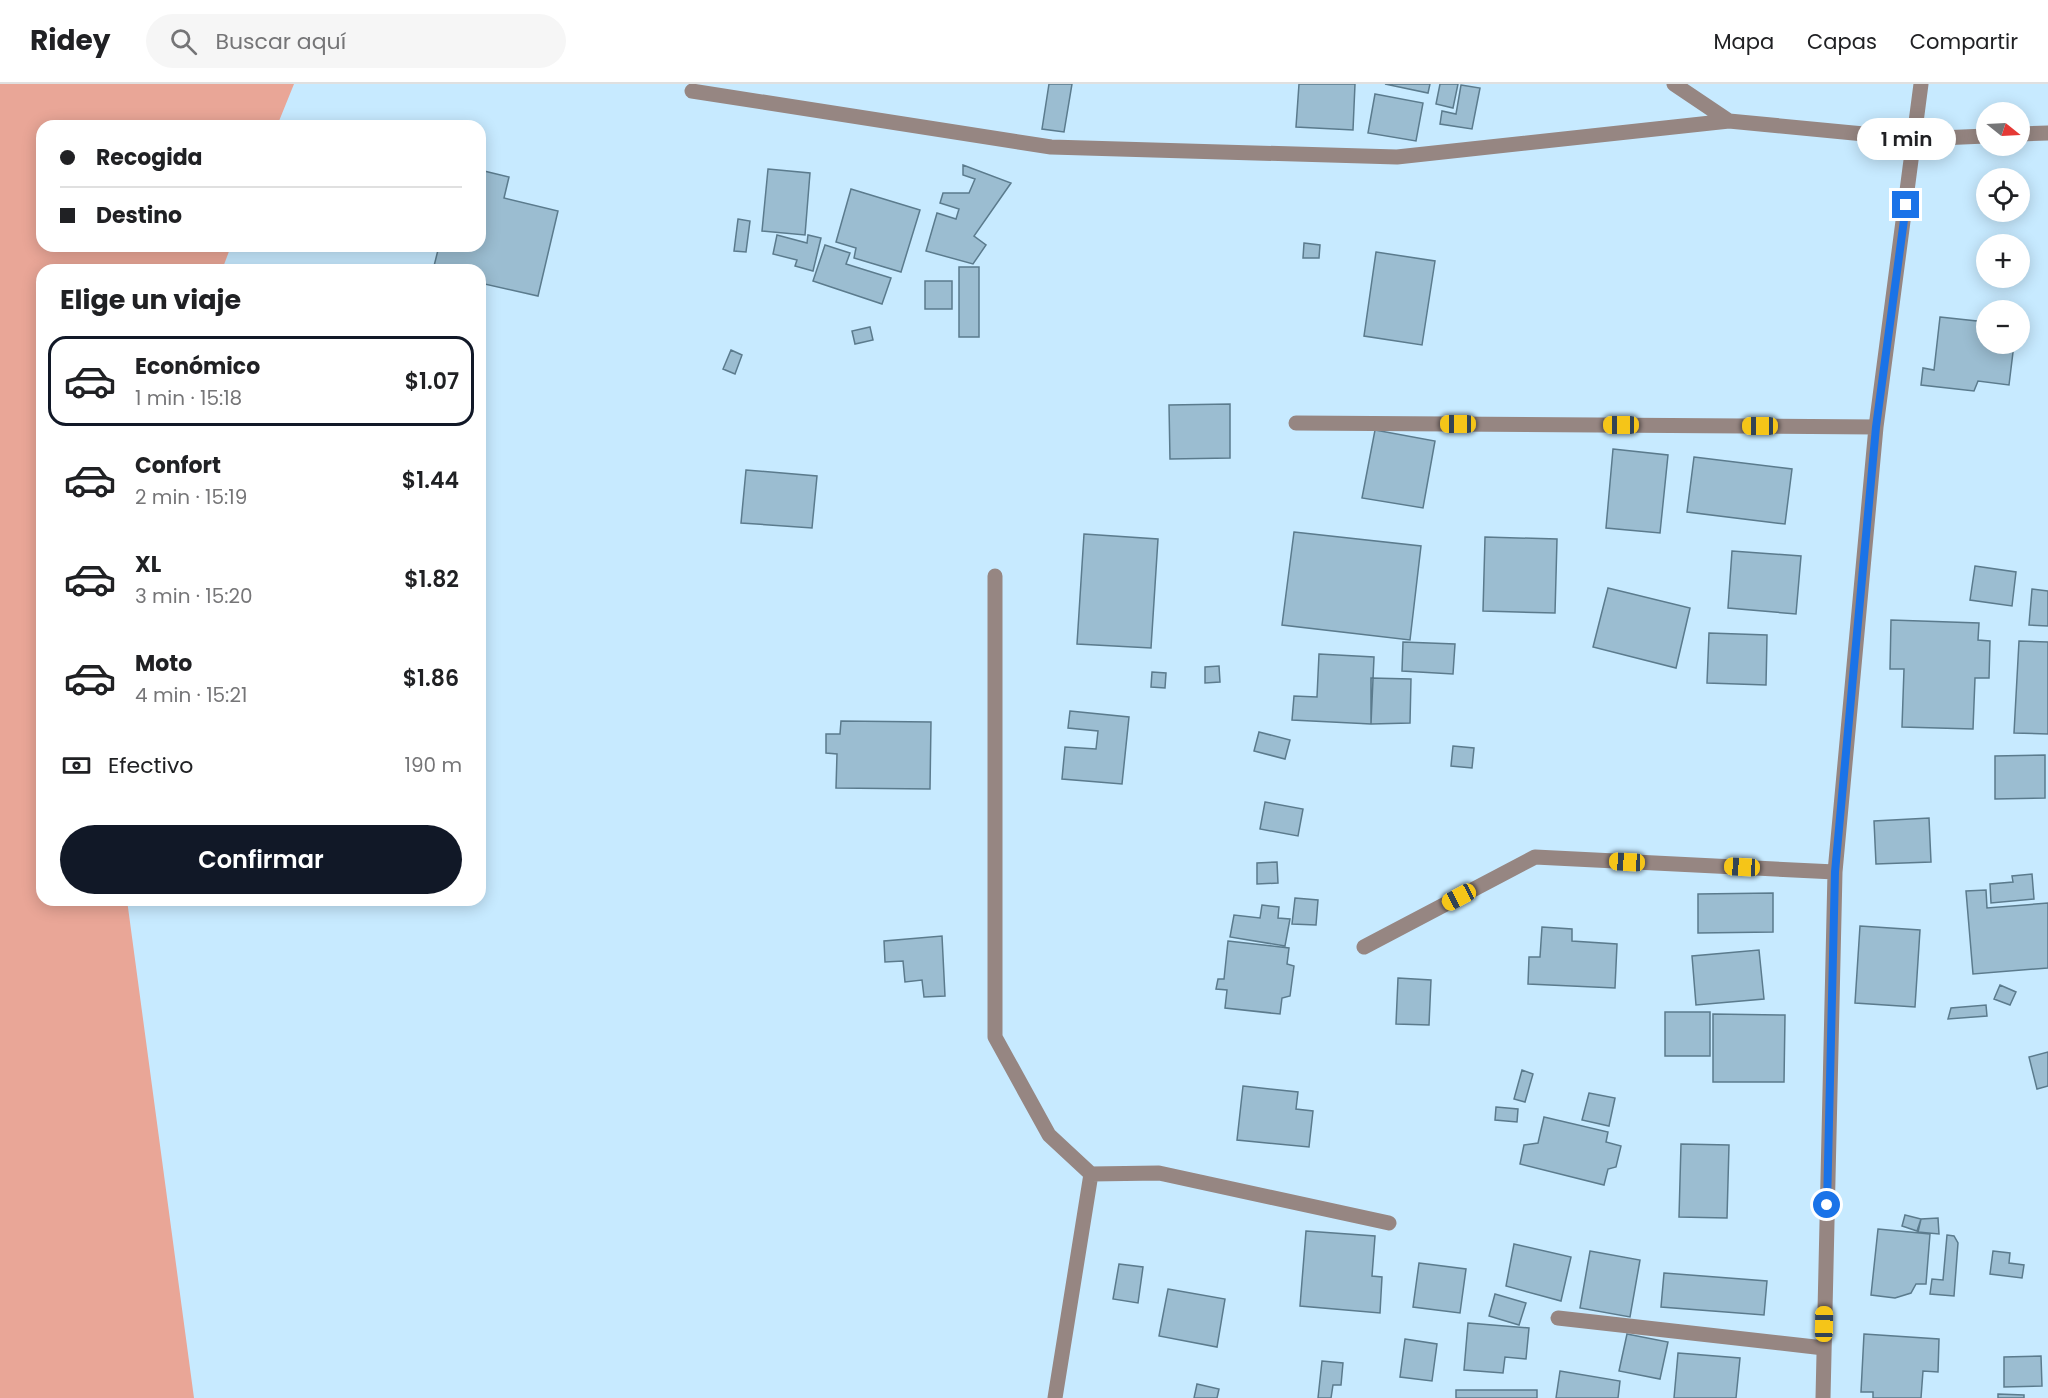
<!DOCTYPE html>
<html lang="es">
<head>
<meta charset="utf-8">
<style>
	body { margin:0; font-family:Poppins,sans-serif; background:#f6f6f6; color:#202124; height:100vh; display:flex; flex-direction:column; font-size:22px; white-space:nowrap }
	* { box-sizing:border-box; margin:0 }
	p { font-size:20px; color:#757577 }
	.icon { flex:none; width:33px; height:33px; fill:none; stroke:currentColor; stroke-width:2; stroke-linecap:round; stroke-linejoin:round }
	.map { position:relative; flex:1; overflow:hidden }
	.panel { position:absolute; left:36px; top:180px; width:450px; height:642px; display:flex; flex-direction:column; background:#fff; border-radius:18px; box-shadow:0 3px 15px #0003 }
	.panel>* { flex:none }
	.hud { position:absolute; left:36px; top:36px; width:450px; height:132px; border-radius:18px; box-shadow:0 3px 15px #0003; display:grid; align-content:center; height:132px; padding:0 24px; background:#fff }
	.needle { width:39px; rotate:108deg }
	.tools { position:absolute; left:1976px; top:18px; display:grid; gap:12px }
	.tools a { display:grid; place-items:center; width:54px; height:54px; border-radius:50%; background:#fff; box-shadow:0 3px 15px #0003; font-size:30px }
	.end { position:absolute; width:27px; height:27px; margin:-14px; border:8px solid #1a73e8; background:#fff; box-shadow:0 0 0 3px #fff }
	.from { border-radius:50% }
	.bubble { position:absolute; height:42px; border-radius:21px; background:#fff; box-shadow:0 3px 15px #0003; font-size:20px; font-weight:600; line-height:42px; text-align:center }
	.car { position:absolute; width:18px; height:36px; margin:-18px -9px; border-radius:8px; box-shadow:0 0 4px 2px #0007; background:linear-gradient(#f5c518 24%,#345 0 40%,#f5c518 0 76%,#345 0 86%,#f5c518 0) }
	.hud b { display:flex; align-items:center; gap:21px; height:57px; font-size:22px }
	.hud b+b { border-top:2px solid #e0e0e0 }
	.hud i { width:15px; height:15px; background:#202124 }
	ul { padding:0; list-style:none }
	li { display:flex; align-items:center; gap:18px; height:90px; margin:0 12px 9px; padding:0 12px; border:3px solid transparent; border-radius:18px }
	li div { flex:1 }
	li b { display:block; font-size:22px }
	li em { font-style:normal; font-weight:600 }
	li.current { border-color:#111827 }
	li>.icon { width:54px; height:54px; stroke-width:1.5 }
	h2 { padding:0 24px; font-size:27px; line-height:72px }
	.pay { display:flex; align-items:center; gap:15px; height:66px; padding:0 24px; font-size:22px }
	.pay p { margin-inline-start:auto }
	.primary-button { display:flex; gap:12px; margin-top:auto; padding:12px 24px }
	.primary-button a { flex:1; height:69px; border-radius:36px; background:#111827; color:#fff; font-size:24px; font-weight:600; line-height:69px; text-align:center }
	header { display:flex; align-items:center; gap:36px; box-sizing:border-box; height:84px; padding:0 30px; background:#fff; border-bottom:2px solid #e0e0e0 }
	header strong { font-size:28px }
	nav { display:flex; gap:33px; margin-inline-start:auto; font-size:21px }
	.search { width:420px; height:54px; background:#f6f6f6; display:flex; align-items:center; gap:15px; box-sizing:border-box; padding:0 21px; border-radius:33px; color:#757577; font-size:22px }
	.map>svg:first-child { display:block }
	.green { fill:#e9a697 }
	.building { fill:#9bbdd1; stroke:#5b7b8d; stroke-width:1.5 }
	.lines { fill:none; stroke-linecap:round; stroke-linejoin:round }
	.minor { stroke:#968682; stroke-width:15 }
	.route { stroke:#1a73e8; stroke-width:8 }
</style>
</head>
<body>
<header>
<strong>Ridey</strong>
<div class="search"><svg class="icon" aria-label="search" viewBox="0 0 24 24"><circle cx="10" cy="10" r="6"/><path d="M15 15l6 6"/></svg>Buscar aquí</div>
<nav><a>Mapa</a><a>Capas</a><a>Compartir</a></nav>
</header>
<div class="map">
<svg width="2048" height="1314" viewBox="0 0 2048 1314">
	<rect width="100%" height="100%" fill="#c7eaff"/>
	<path class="green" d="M 0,0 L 294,0 L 277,42 L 42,42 L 42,162 L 231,162 L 222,186 L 42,186 L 42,816 L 127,816 L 194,1314 L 0,1314 Z"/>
	<path class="building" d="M 1049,0 L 1072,0 L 1064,48 L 1042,45 Z
		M 1299,0 L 1355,0 L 1353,46 L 1296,43 Z
		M 1385,0 L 1430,0 L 1428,9 Z
		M 1440,0 L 1458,0 L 1453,24 L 1436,20 Z
		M 1461,1 L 1480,4 L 1472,45 L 1440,40 L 1442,27 L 1456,30 Z
		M 1375,10 L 1423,19 L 1416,57 L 1368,49 Z
		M 963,81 L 1011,99 L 974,152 L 986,161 L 973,180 L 926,167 L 937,129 L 956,135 L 959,125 L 940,119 L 943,109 L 969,109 L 975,95 L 963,91 Z
		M 768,85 L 810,89 L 805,151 L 762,147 Z
		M 480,86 L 509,93 L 504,114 L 558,127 L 538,212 L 480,199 L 480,186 L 433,186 L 439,162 L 480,162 Z
		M 851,105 L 920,126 L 901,188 L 854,174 L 856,164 L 836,158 Z
		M 738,135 L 750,137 L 746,168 L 734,167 Z
		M 777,151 L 807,159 L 808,151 L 821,154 L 813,187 L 795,182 L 797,176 L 773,170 Z
		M 1304,159 L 1320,161 L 1319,174 L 1303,174 Z
		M 825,161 L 850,169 L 846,180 L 891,194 L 882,220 L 813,197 Z
		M 1376,168 L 1435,177 L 1422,261 L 1364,252 Z
		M 959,183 L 979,183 L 979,253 L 959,253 Z
		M 925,197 L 952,197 L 952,225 L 925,225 Z
		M 1940,233 L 1986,238 L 1986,260 L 2014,260 L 2009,301 L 1978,297 L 1974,307 L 1921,301 L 1923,284 L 1934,286 Z
		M 870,243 L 873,256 L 855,260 L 852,247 Z
		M 731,266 L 742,271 L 735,290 L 723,285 Z
		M 1230,320 L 1230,374 L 1170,375 L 1169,321 Z
		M 1375,346 L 1435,357 L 1423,424 L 1362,414 Z
		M 1613,365 L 1668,371 L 1660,449 L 1606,444 Z
		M 1694,373 L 1792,385 L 1785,440 L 1687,428 Z
		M 746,386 L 817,392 L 812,444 L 741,439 Z
		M 1294,448 L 1421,462 L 1410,556 L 1282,541 Z
		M 1084,450 L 1158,455 L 1151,564 L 1077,560 Z
		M 1485,453 L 1557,455 L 1555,529 L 1483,527 Z
		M 1732,467 L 1801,472 L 1796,530 L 1728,524 Z
		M 1975,482 L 2016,488 L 2012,522 L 1970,516 Z
		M 1608,504 L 1690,524 L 1676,584 L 1593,563 Z
		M 2032,505 L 2048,507 L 2048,542 L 2029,541 Z
		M 1891,536 L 1979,539 L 1978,556 L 1990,557 L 1989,594 L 1975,594 L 1973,645 L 1902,643 L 1904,585 L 1890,585 Z
		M 1709,549 L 1767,551 L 1766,601 L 1707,599 Z
		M 2019,557 L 2048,558 L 2048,650 L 2014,649 Z
		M 1403,558 L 1455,560 L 1453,590 L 1402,587 Z
		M 1319,570 L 1374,573 L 1371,640 L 1292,636 L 1294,612 L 1317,613 Z
		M 1219,582 L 1220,598 L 1205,599 L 1205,583 Z
		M 1152,588 L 1166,589 L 1165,604 L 1151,603 Z
		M 1371,594 L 1411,595 L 1410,639 L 1371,640 Z
		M 1070,627 L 1129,633 L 1122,700 L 1062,695 L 1065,663 L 1096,665 L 1098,647 L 1068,644 Z
		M 841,637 L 931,638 L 930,705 L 836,704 L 837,670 L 826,669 L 826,650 L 840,650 Z
		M 1259,648 L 1290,656 L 1285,675 L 1254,667 Z
		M 1453,662 L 1474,664 L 1472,684 L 1451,682 Z
		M 2045,671 L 2045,714 L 1995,715 L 1995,672 Z
		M 1265,718 L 1303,725 L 1298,752 L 1260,745 Z
		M 1929,734 L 1931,778 L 1876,780 L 1874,737 Z
		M 1277,778 L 1278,799 L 1257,800 L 1257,779 Z
		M 2032,790 L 2034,815 L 1991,819 L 1990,800 L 2013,798 L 2012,792 Z
		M 1986,806 L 1987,824 L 2048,819 L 2048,884 L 1973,890 L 1966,807 Z
		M 1773,809 L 1773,848 L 1698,849 L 1698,810 Z
		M 1295,814 L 1318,816 L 1316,841 L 1292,840 Z
		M 1262,821 L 1279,823 L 1278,834 L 1290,835 L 1285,862 L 1230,853 L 1234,831 L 1260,834 Z
		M 1860,842 L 1920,846 L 1915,923 L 1855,919 Z
		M 1542,843 L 1572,845 L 1572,857 L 1617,860 L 1615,904 L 1528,900 L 1529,873 L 1540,873 Z
		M 942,852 L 945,912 L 924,913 L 922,896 L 905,898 L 903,877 L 885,878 L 884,857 Z
		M 1228,857 L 1289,864 L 1287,880 L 1294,882 L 1290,912 L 1282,914 L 1280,930 L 1225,924 L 1227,906 L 1216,905 L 1218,895 L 1224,895 Z
		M 1759,866 L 1764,915 L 1696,921 L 1692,872 Z
		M 1398,894 L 1431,896 L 1429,941 L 1396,940 Z
		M 2000,901 L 2016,908 L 2010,921 L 1994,915 Z
		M 1986,921 L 1987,932 L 1948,935 L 1951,924 Z
		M 1665,928 L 1710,928 L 1710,972 L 1665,972 Z
		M 1713,930 L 1785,931 L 1784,998 L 1713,998 Z
		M 2048,968 L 2048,1002 L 2037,1005 L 2029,973 Z
		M 1522,986 L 1533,990 L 1525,1018 L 1514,1015 Z
		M 1243,1002 L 1298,1008 L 1296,1025 L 1313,1027 L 1309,1063 L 1237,1056 Z
		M 1589,1009 L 1615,1014 L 1609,1042 L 1582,1036 Z
		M 1496,1023 L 1518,1025 L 1517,1038 L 1495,1036 Z
		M 1544,1033 L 1608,1048 L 1606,1058 L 1621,1062 L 1616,1083 L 1608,1085 L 1604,1101 L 1520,1080 L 1524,1061 L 1538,1059 Z
		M 1681,1060 L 1729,1061 L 1727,1134 L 1679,1133 Z
		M 1905,1131 L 1921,1135 L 1917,1147 L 1902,1142 Z
		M 1938,1134 L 1939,1150 L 1918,1148 L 1921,1135 Z
		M 1878,1145 L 1930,1150 L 1926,1200 L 1916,1200 L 1911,1209 L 1895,1214 L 1871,1211 Z
		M 1306,1147 L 1375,1152 L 1372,1192 L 1382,1193 L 1380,1229 L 1300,1222 Z
		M 1947,1151 L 1954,1152 L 1958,1159 L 1954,1212 L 1930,1210 L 1932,1195 L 1943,1196 Z
		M 1514,1160 L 1571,1173 L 1561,1217 L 1506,1202 Z
		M 1590,1167 L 1640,1176 L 1630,1233 L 1580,1224 Z
		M 1993,1167 L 2010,1169 L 2009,1179 L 2024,1181 L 2022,1194 L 1990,1190 Z
		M 1419,1179 L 1466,1185 L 1460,1229 L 1413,1223 Z
		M 1119,1180 L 1143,1183 L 1138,1219 L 1113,1215 Z
		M 1664,1189 L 1767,1197 L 1764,1231 L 1661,1223 Z
		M 1168,1205 L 1225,1215 L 1217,1263 L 1159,1252 Z
		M 1495,1210 L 1526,1219 L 1519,1241 L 1489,1232 Z
		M 1468,1239 L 1529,1244 L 1526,1275 L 1505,1273 L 1503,1289 L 1464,1286 Z
		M 1627,1250 L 1668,1258 L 1660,1295 L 1619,1287 Z
		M 1864,1250 L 1939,1255 L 1938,1288 L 1923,1287 L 1921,1314 L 1873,1314 L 1873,1308 L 1861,1308 Z
		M 1405,1255 L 1437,1260 L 1432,1297 L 1400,1293 Z
		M 1678,1269 L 1740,1274 L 1736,1314 L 1674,1314 Z
		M 2041,1272 L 2042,1302 L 2004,1303 L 2004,1273 Z
		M 1322,1277 L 1343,1279 L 1341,1301 L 1333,1301 L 1331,1314 L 1318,1314 Z
		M 1560,1287 L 1620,1297 L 1618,1314 L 1556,1314 Z
		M 1197,1300 L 1219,1305 L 1217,1314 L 1194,1314 Z
		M 1456,1306 L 1537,1306 L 1537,1314 L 1456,1314 Z
		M 1998,1310 L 2024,1311 L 2024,1314 L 1998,1314 Z"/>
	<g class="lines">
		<path class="minor" d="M 1674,0 L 1729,37
			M 692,7 L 1051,63 L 1397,73 L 1729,37 L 1916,55 L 1986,52
			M 2019,50 L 2048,49
			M 1296,339 L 1876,343
			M 995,492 L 995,953 L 1049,1051 L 1091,1090 L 1055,1314
			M 1364,863 L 1535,773 L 1835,788
			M 1091,1090 L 1159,1089 L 1389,1139
			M 1558,1234 L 1824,1264
			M 1823,1314 L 1835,788 L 1876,343 L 1921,0"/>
	</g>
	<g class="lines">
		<path class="route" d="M 1827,1121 L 1835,788 L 1876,343 L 1906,121"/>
	</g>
</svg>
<div class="tools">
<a><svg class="needle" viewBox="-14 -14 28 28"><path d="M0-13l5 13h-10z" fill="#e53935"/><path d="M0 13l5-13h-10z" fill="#757577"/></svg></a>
<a><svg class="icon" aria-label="locate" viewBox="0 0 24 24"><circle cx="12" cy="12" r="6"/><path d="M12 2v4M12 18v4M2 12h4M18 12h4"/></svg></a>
<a>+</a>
<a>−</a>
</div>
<i class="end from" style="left:1827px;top:1121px"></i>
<i class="end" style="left:1906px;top:121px"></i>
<div class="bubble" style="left:1857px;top:34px;width:99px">1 min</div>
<i class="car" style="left:1458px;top:340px;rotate:270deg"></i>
<i class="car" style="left:1621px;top:341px;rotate:270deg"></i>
<i class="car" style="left:1760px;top:342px;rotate:270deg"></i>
<i class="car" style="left:1627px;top:778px;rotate:273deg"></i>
<i class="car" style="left:1742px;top:783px;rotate:273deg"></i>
<i class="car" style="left:1459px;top:813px;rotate:242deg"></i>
<i class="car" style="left:1824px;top:1240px;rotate:1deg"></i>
<div class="hud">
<b><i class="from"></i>Recogida</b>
<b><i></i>Destino</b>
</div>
<section class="panel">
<h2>Elige un viaje</h2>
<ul>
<li class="current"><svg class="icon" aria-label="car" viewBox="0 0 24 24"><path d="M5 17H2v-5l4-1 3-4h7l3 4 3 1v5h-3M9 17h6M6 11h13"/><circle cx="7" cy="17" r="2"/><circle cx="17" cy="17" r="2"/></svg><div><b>Económico</b><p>1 min · 15:18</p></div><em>$1.07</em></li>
<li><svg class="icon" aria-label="car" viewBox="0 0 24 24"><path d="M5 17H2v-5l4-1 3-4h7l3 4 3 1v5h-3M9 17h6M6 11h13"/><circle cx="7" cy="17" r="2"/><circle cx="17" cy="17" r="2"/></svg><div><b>Confort</b><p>2 min · 15:19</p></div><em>$1.44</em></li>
<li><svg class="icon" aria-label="car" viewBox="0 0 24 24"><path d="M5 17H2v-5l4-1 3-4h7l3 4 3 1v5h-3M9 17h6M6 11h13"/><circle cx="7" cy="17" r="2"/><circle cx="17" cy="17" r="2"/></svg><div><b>XL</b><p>3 min · 15:20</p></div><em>$1.82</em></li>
<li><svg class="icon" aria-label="car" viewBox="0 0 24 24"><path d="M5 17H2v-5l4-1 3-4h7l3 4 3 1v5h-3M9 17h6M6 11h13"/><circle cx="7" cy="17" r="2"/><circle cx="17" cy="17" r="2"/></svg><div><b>Moto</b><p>4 min · 15:21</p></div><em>$1.86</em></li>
</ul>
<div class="pay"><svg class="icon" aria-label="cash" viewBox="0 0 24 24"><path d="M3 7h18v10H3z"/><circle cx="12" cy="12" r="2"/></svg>Efectivo<p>190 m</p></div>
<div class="primary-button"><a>Confirmar</a></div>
</section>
</div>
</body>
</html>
